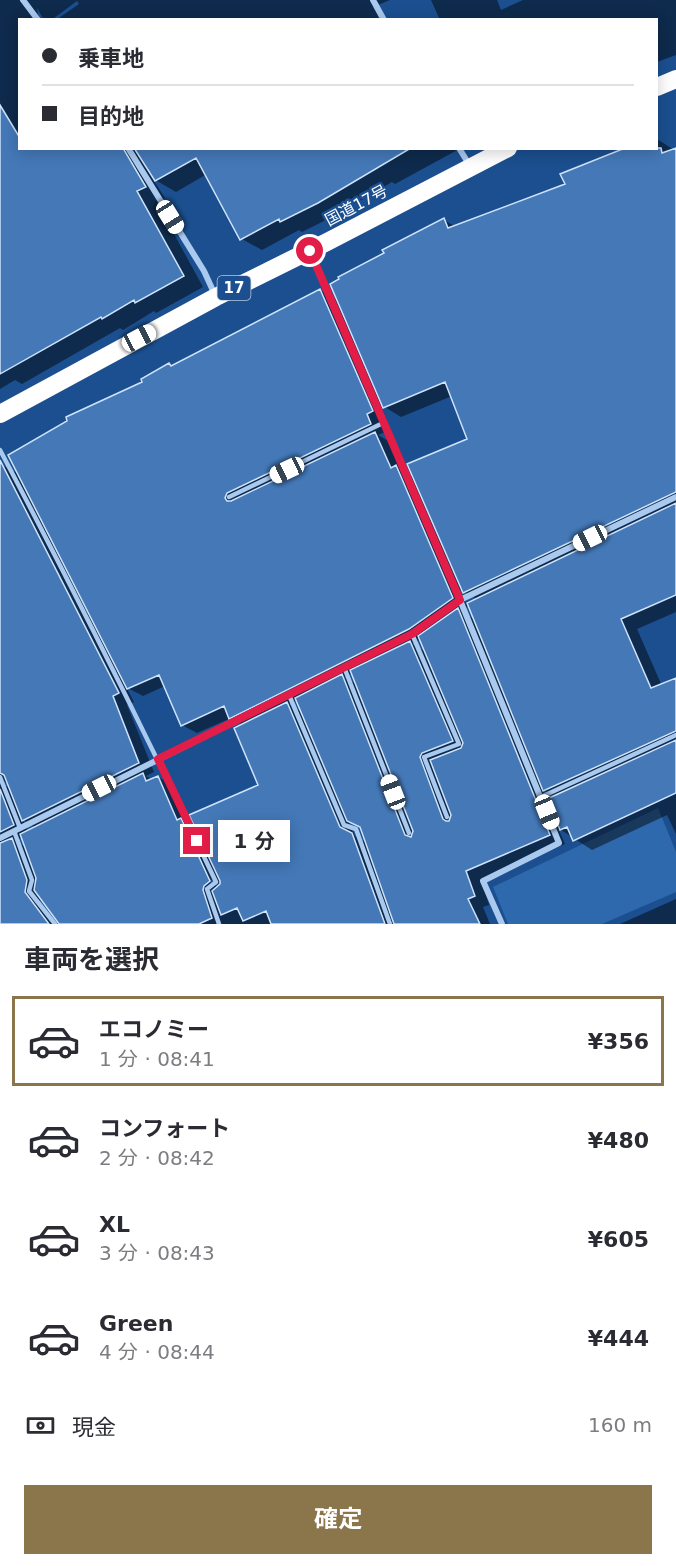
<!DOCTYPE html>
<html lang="ja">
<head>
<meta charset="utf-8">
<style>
	body { margin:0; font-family:"DejaVu Sans","Noto Sans JP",sans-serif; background:#f7f7f7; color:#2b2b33; height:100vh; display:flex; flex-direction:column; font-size:22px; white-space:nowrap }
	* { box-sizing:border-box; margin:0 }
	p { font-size:20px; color:#7c7c81 }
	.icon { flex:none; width:33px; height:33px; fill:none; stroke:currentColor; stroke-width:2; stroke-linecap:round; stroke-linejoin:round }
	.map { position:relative; height:924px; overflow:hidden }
	.panel { display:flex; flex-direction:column; background:#fff; flex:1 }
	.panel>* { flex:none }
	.hud { position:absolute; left:18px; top:18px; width:640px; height:132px; border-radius:0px; box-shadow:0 3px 15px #0003; display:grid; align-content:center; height:132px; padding:0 24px; background:#fff }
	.end { position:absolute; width:27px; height:27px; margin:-14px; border:8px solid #e11d48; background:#fff; box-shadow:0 0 0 3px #fff }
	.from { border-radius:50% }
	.bubble { position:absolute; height:42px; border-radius:0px; background:#fff; box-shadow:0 3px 15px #0003; font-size:20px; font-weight:700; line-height:42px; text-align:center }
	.car { position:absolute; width:18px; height:36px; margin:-18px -9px; border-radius:8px; box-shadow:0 0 4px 2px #0007; background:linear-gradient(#fff 24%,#345 0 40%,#fff 0 76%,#345 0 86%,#fff 0) }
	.hud b { display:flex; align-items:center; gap:21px; height:57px; font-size:22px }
	.hud b+b { border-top:2px solid #e1e1e2 }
	.hud i { width:15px; height:15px; background:#2b2b33 }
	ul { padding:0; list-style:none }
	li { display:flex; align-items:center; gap:18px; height:90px; margin:0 12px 9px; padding:0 12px; border:3px solid transparent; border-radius:0px }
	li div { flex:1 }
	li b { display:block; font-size:22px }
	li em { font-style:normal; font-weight:700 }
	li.current { border-color:#8a764a }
	li>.icon { width:54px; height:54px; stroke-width:1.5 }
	h2 { padding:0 24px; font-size:27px; line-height:72px }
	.pay { display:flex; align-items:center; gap:15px; height:66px; padding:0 24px; font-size:22px }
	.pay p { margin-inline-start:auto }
	.primary-button { display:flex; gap:12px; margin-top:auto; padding:12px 24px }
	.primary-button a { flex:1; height:69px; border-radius:0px; background:#8a764a; color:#fff; font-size:24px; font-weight:700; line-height:69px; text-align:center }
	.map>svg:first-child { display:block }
	.green { fill:#2e69ad }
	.shadow { fill:#0007; fill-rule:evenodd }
	.building { fill:#4478b7; stroke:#cfe3fa; stroke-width:1.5 }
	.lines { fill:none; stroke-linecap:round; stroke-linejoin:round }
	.lane { stroke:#a9c9ee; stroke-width:4.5 }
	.street { stroke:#a9c9ee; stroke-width:6 }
	.highway { stroke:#fff; stroke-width:18 }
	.route { stroke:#e11d48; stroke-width:8 }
	.labels { text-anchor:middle; stroke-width:5; stroke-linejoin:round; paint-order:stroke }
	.shield { fill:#1b4f8f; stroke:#bbcadd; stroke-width:1.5 }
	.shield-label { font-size:15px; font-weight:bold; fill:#fff }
	.street-label { font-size:16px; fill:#fff; stroke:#1b4f8f }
</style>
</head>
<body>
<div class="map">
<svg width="676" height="924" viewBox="0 0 676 924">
	<rect width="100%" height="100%" fill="#1b4f8f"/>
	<path class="green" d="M 658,808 L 676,852 L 676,892 L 602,924 L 508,924 L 493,887 Z"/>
	<path class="shadow" d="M 0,0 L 390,0 L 373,7 L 380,20 L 56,20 L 79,4 L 77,1 L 54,18 L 54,20 L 44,20 L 37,8 L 38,15 L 41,20 L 20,20 L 20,148 L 461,148 L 395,184 L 392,182 L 338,214 L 302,232 L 299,230 L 262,250 L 242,239 L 207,174 L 176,192 L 152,178 L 165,198 L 157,203 L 203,287 L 156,313 L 154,311 L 123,330 L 120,328 L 22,384 L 15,380 L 0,389 Z
		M 431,0 L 497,0 L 501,10 L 523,0 L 676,0 L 676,55 L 657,62 L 657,20 L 440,20 Z
		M 657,139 L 674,150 L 676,149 L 676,612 L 637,629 L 662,686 L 676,680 L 676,834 L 667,815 L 592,850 L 558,828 L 565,844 L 481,880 L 489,905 L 483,907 L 490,924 L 60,924 L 41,897 L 40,902 L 57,924 L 0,924 L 0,783 L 10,788 L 10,785 L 0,779 L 0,464 L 19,474 L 169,365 L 172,367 L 320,290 L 339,301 L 386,254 L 444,220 L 456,227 L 657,148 ZM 452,396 L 469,440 L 415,478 L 402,471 L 390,442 L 378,435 L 385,432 L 381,422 L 387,420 L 380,404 L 401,417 ZM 460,590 L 466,593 L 477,599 L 466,604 ZM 469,605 L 476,620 L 461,612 ZM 421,639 L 426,652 L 412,644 ZM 353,673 L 358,685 L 344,677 ZM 165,686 L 182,725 L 197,733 L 231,718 L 243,725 L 260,786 L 198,830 L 191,826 L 174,786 L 158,777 L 152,780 L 146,776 L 154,772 L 127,705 L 134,702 L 126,687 L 143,696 ZM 298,700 L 303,713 L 289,704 ZM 542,789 L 556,797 L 547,801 ZM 23,820 L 28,823 L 36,828 L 28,832 ZM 348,820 L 362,828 L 367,843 L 355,836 ZM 23,837 L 27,848 L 15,841 ZM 205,876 L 221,885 L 219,887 L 203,878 Z
		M 676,899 L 676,924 L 620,924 Z"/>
	<path class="building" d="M 0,105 L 20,138 L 20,148 L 123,148 L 146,187 L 137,191 L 184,276 L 135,303 L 134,300 L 102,319 L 101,317 L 0,374 Z
		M 134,148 L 411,148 L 318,203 L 280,222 L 279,219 L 240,240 L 196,158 L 155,181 Z
		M 625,148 L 661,148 L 662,153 L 676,148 L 676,492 L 463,593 L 407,464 L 467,439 L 445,382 L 383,408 L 330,284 L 339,279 L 338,277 L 384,253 L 382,250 L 444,218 L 448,228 L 565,184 L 560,174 Z
		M 320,289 L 373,411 L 367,414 L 371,424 L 227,493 L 225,498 L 227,501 L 231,501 L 375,432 L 391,468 L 396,465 L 453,598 L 409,629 L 229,719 L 224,706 L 181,726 L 159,675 L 127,689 L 8,455 L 67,421 L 66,417 L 142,382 L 141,379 L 169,363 L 171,366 Z
		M 0,460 L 119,693 L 113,696 L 139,763 L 22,821 L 4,775 L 0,773 Z
		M 676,503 L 676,595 L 621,619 L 651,688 L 676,678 L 676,731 L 543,791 L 467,603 Z
		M 458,608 L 550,835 L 466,871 L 475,896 L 468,899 L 480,924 L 394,924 L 360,827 L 347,821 L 295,698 L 342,674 L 405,835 L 411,837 L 413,831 L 350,670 L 410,641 L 453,741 L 422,753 L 420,757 L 443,819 L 446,821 L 449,821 L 451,815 L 430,760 L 461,748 L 463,743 L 418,636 Z
		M 287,702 L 340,827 L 352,833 L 385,924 L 271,924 L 266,911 L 243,921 L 237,908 L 221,915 L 212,891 L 220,884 L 220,881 L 189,815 L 258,785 L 234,728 Z
		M 676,740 L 676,793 L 573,841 L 567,827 L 560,830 L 547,799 Z
		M 143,773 L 146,781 L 158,776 L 177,820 L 181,818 L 210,881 L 204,886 L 203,890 L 212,918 L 199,924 L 59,924 L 34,890 L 36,878 L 20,834 Z
		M 0,789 L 14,825 L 0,832 Z
		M 12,838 L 27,880 L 25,892 L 49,924 L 0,924 L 0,843 Z"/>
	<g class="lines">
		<path class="lane" d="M 0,450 C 75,592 147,736 216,882 L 207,889 L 219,924
			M 229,497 L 383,423
			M 412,634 L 459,744 L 424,757 L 447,817
			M 344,667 L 409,833
			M 289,695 L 344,825 L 356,829 L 390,924
			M 0,777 L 20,828
			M 541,797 L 676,735
			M 14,831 L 32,880 L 29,891 L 55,924"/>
		<path class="street" d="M 23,0 L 38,20
			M 373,0 L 384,20
			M 128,148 L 204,271 L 215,295
			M 459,148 L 470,166
			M 310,252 L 460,600 L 559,843 L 483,881 L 502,924
			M 0,838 L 412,634 L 460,600 L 676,497"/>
		<path class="highway" d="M 657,87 L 676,79
			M 0,414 L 216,297 L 327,242 L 508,148"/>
	</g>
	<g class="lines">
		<path class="route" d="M 197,841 L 158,759 L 412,634 L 460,600 L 310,251"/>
	</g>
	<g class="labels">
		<rect class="shield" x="217.5" y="276" width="33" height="24" rx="4.5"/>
		<g class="shield-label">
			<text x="234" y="293">17</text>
		</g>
		<g class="street-label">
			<text transform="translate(356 205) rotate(-28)" y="6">国道17号</text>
		</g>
	</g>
</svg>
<i class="end from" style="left:310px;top:251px"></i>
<i class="end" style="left:197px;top:841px"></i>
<div class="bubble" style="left:218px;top:820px;width:72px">1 分</div>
<i class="car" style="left:170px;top:217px;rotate:148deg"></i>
<i class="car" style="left:139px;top:338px;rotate:62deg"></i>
<i class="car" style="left:287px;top:470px;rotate:245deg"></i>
<i class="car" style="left:590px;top:538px;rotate:244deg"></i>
<i class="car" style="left:99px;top:788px;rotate:243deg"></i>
<i class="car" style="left:393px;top:792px;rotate:339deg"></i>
<i class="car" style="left:547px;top:812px;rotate:158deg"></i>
<div class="hud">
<b><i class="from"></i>乗車地</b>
<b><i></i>目的地</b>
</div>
</div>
<section class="panel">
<h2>車両を選択</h2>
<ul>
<li class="current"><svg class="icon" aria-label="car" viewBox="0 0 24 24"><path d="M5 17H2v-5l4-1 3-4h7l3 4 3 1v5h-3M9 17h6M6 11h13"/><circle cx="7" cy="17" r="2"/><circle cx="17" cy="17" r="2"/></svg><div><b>エコノミー</b><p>1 分 · 08:41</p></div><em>¥356</em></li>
<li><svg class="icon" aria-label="car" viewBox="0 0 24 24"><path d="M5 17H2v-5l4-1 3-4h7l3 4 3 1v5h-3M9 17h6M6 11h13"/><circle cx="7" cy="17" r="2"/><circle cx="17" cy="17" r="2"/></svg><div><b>コンフォート</b><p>2 分 · 08:42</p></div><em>¥480</em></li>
<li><svg class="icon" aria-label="car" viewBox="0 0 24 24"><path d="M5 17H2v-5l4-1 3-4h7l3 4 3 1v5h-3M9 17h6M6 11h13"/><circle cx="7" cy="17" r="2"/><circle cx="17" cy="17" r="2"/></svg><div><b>XL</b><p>3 分 · 08:43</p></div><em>¥605</em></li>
<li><svg class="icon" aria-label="car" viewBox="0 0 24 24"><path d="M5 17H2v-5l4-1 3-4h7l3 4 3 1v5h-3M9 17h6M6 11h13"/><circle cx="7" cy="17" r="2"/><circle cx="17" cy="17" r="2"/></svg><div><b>Green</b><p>4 分 · 08:44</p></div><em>¥444</em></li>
</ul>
<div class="pay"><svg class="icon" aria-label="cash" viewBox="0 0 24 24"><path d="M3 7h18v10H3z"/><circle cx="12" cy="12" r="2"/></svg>現金<p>160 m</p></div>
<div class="primary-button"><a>確定</a></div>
</section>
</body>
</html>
